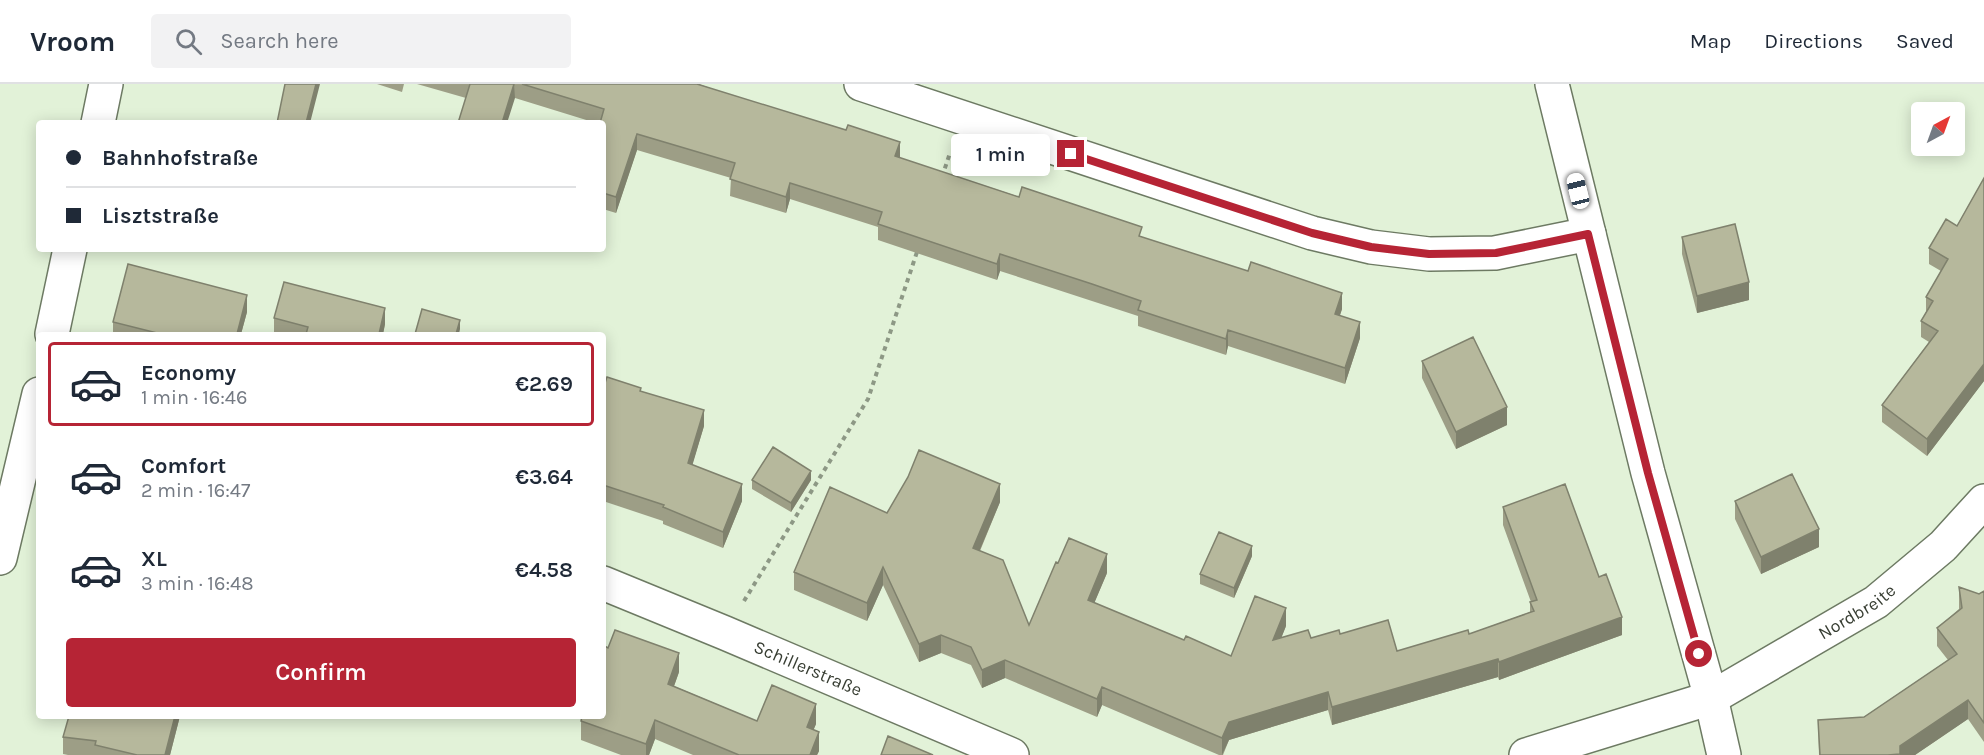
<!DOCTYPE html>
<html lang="en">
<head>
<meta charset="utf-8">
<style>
	body { margin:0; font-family:Karla,sans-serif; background:#f2f2f3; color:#1f2937; height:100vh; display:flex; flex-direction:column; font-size:22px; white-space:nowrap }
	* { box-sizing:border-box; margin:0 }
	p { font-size:20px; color:#747a83 }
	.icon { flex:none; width:33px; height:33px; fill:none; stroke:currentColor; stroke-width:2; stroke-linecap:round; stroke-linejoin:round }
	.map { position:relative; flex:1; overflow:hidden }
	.details { position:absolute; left:36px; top:248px; width:570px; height:387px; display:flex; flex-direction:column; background:#fff; border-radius:6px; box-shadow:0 3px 15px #0003 }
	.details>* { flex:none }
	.guide { position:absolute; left:36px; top:36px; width:570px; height:132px; border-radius:6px; box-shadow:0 3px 15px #0003; display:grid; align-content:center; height:132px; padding:0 30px; background:#fff }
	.needle { width:39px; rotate:41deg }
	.buttons { position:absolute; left:1911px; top:18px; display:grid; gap:12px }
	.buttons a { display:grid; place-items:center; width:54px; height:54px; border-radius:6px; background:#fff; box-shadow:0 3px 15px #0003; font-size:30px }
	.end { position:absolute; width:27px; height:27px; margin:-14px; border:8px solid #b62435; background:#fff; box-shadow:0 0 0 3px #fff }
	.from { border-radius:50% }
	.bubble { position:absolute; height:42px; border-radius:6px; background:#fff; box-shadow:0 3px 15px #0003; font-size:20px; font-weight:600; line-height:42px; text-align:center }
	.car { position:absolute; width:18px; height:36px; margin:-18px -9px; border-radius:8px; box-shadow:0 0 4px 2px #0007; background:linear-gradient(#fff 24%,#345 0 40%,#fff 0 76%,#345 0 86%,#fff 0) }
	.guide b { display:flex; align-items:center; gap:21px; height:57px; font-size:22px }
	.guide b+b { border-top:2px solid #e0e1e3 }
	.guide i { width:15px; height:15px; background:#1f2937 }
	ul { padding:10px 0 0; list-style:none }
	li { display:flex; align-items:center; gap:18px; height:84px; margin:0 12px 9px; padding:0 18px; border:3px solid transparent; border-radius:6px }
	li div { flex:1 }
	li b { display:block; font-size:22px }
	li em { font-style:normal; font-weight:600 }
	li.selected { border-color:#b62435 }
	li>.icon { width:54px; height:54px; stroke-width:1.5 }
	.button { display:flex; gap:12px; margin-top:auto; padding:12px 30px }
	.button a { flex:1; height:69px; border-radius:6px; background:#b62435; color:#fff; font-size:24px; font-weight:600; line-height:69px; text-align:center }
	header { display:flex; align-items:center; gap:36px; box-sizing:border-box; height:84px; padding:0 30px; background:#fff; border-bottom:2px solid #e0e1e3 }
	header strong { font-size:28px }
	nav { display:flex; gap:33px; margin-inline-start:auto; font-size:21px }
	.search { width:420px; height:54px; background:#f2f2f3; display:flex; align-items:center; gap:15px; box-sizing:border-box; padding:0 21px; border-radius:6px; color:#747a83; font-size:22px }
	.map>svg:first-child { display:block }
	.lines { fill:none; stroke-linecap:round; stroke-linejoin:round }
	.street-casing { stroke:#6d7a63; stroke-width:36 }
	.secondary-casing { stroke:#6d7a63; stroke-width:36 }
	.path { stroke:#8d9885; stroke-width:4; stroke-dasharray:4.5 4.5; stroke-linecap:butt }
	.street { stroke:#fff; stroke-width:33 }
	.secondary { stroke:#fff; stroke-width:33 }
	.wall { fill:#9d9e86 }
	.shaded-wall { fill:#7f816d }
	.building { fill:#b6b89c; stroke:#7f816d; stroke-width:1.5 }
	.route { stroke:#b62435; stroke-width:8 }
	.labels { text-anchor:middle; stroke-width:4.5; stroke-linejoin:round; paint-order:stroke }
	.street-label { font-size:18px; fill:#383e33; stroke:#f2fee9 }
</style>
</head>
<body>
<header>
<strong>Vroom</strong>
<div class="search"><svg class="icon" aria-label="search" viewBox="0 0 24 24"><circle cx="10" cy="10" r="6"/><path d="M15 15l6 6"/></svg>Search here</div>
<nav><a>Map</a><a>Directions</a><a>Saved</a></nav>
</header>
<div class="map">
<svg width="1984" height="671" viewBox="0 0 1984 671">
	<rect width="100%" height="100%" fill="#e2f2d8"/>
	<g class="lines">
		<defs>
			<g id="street">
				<path d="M 861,0 L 1312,149 L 1371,163 L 1429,170 L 1495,169 L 1589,150"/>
				<path d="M 98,39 L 106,0"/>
				<path d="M 52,250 L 70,165"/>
				<path d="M 0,474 L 39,310"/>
				<path id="s1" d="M 603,499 L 725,549 L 1012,671"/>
				<path id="s2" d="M 1526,671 L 1711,614 L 1876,518 L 1943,462 L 1984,417"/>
			</g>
			<path id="secondary" d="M 1552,0 L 1648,389 L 1711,614 L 1724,671"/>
		</defs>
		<use href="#street" class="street-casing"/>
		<use href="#secondary" class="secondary-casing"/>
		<path class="path" d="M 942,93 L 950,69
			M 744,517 L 868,315 L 918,165"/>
		<use href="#street" class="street"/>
		<use href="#secondary" class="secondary"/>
	</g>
	<path class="wall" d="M 377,0 L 404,0 L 402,8 Z
		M 417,0 L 699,0 L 900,74 L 1142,153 L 1342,225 L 1340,231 L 1360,254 L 1345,300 L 1228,262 L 1226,271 L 1138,242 L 1138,232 L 1000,187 L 997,196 L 878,156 L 878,143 L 790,115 L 786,129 L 730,112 L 731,94 L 637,66 L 616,129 L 603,125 L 603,39 L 596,39 L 515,14 L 466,14 Z
		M 1984,94 L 1984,297 L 1927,372 L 1882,338 L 1882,321 L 1929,258 L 1921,253 L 1921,237 L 1926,228 L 1926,213 L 1941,187 L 1929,180 L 1929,164 L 1957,142 Z
		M 1682,153 L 1749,216 L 1697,229 L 1682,170 Z
		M 247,228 L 241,250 L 113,250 L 113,238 Z
		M 274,234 L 385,240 L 383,250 L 274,250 Z
		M 1422,277 L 1507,341 L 1456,365 L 1422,294 Z
		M 603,305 L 641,307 L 704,342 L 692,381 L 742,417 L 723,464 L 663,440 L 663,437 L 603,417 Z
		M 752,396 L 811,396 L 791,428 L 752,405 Z
		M 1735,417 L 1819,463 L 1761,490 L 1735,435 Z
		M 1000,418 L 980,467 L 1029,541 L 1107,489 L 1094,519 L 1184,556 L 1231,572 L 1286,542 L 1281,554 L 1311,554 L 1340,550 L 1397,567 L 1469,550 L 1530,528 L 1530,518 L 1531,518 L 1503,441 L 1503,423 L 1599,493 L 1622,551 L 1499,596 L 1498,593 L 1332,641 L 1328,626 L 1229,656 L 1223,671 L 1219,671 L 1102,621 L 1097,633 L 1005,594 L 982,604 L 971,581 L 941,569 L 919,578 L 883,501 L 867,537 L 794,506 L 794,488 L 887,429 Z
		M 1252,472 L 1234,514 L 1200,500 L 1200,490 Z
		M 1959,503 L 1979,510 L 1984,507 L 1984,658 L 1968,635 L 1915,671 L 1819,671 L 1818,636 L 1864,633 L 1948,576 L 1937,562 L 1937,544 L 1959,525 Z
		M 679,588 L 674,602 L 757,637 L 816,640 L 813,646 L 819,667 L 817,671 L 693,671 L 655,655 L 649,671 L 621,671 L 581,656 L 581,637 Z
		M 69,632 L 180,632 L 170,671 L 68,671 L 63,670 L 63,653 Z"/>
	<path class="shaded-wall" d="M 316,0 L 320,0 L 310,39 L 306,39 Z
		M 514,0 L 515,14 L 507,39 L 502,39 Z
		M 637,50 L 637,66 L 616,129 L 616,113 Z
		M 900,58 L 900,74 L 895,72 Z
		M 790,99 L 790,115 L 786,129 L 786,113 Z
		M 1000,170 L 1000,187 L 997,196 L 997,180 Z
		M 1749,198 L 1749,216 L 1697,229 L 1697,212 Z
		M 1342,209 L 1342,225 L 1335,246 L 1335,230 Z
		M 247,211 L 247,228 L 241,250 L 237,250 Z
		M 385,224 L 385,240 L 383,250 L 379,250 Z
		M 460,236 L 460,245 L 459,250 L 456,250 Z
		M 1360,238 L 1360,254 L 1345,300 L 1345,284 Z
		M 1228,246 L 1228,262 L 1226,271 L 1226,255 Z
		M 1984,280 L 1984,297 L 1927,372 L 1927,355 Z
		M 1507,323 L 1507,341 L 1456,365 L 1456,348 Z
		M 704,326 L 704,342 L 688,396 L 688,379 Z
		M 811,387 L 811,396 L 791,428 L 791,419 Z
		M 742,400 L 742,417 L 723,464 L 723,448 Z
		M 1000,400 L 1000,418 L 973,482 L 973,464 Z
		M 1819,445 L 1819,463 L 1761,490 L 1761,473 Z
		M 1252,462 L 1252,472 L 1234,514 L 1234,504 Z
		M 1107,470 L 1107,489 L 1088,534 L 1088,516 Z
		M 883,483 L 883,501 L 867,537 L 867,519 Z
		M 1286,524 L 1286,542 L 1273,575 L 1273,556 Z
		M 1622,533 L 1622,551 L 1499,596 L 1499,578 Z
		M 941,551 L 941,569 L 919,578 L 919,560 Z
		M 679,569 L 679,588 L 668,619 L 668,600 Z
		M 1498,575 L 1498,593 L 1332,641 L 1332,623 Z
		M 1005,576 L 1005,594 L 982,604 L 982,586 Z
		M 1102,603 L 1102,621 L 1097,633 L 1097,615 Z
		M 1328,608 L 1328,626 L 1229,656 L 1222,671 L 1222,654 L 1229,638 Z
		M 1968,616 L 1968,635 L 1915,671 L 1900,671 L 1900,662 Z
		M 816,620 L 816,640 L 807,662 L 807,643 Z
		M 175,632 L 180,632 L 170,671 L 165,671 Z
		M 655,636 L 655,655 L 649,671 L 646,671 L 646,660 Z
		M 819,648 L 819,667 L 817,671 L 810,671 Z"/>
	<path class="building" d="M 285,0 L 316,0 L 306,39 L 277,39 Z
		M 470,0 L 514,0 L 502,39 L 458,39 Z
		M 522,0 L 697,0 L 846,46 L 848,41 L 900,58 L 895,72 L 1019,113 L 1022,103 L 1142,143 L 1139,152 L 1248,187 L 1251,178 L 1342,209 L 1335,230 L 1360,238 L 1345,284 L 1228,246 L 1226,255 L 1138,226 L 1141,217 L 1092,200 L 1000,170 L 997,180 L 878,140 L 882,128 L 790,99 L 786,113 L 730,95 L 735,79 L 637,50 L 616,113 L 603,109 L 603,39 L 600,39 L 604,25 Z
		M 1984,94 L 1984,280 L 1927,355 L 1882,321 L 1938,247 L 1921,237 L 1933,217 L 1926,213 L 1948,175 L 1929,164 L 1946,135 L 1957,142 Z
		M 1735,140 L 1749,198 L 1697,212 L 1682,153 Z
		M 128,180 L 247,211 L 237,250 L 161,250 L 113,238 Z
		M 284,198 L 385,224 L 379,250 L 306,250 L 308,243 L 274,234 Z
		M 422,225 L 460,236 L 456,250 L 415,250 Z
		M 1473,253 L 1507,323 L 1456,348 L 1422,277 Z
		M 607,293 L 641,304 L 640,307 L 704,326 L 688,379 L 742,400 L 723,448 L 663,423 L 664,421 L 603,401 L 603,305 Z
		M 773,363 L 811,387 L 791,419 L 752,396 Z
		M 919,366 L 1000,400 L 973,464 L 1003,476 L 1029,541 L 1056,478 L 1058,479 L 1069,454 L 1107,470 L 1088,516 L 1184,556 L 1186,552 L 1231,572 L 1255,512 L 1286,524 L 1273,556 L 1308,546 L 1311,554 L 1339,546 L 1340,550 L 1388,536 L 1397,567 L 1468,546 L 1469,550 L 1534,527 L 1530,518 L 1537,516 L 1503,423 L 1565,400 L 1599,493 L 1606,490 L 1622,533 L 1499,578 L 1498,575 L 1332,623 L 1328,608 L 1229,638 L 1222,654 L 1102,603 L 1097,615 L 1005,576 L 982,586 L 971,563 L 941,551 L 919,560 L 883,483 L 867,519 L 794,488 L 830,403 L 887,429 L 908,393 Z
		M 1792,390 L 1819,445 L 1761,473 L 1735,417 Z
		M 1219,448 L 1252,462 L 1234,504 L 1200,490 Z
		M 1959,503 L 1979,510 L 1984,507 L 1984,639 L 1968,616 L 1900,662 L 1900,670 L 1888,671 L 1820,671 L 1818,636 L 1864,633 L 1957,570 L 1937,544 L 1962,524 Z
		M 615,546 L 679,569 L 668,600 L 757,637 L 772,601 L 816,620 L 807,643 L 819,648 L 810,671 L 739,671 L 655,636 L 646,660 L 581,637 L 582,632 L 603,632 L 603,561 L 608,564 Z
		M 69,632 L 175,632 L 165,671 L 137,671 L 95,661 L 96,657 L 63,653 Z
		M 888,652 L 933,671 L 881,671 Z"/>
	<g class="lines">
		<path class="route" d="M 1071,70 L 1312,149 L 1371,163 L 1429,170 L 1496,169 L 1588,150 L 1648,389 L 1699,570"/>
	</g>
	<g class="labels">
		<g class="street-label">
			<text dy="6" stroke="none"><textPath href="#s2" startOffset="363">Nordbreite</textPath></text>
			<text dy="6" stroke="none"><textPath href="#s1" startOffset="222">Schillerstraße</textPath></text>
		</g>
	</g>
</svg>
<div class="buttons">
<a><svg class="needle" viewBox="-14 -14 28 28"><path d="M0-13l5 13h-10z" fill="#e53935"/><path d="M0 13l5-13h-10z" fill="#747a83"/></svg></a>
</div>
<i class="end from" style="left:1699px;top:570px"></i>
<i class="end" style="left:1071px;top:70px"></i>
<div class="bubble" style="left:951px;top:50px;width:99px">1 min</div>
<i class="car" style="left:1578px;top:107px;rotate:346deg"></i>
<div class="guide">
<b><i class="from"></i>Bahnhofstraße</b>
<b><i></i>Lisztstraße</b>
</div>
<section class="details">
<ul>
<li class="selected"><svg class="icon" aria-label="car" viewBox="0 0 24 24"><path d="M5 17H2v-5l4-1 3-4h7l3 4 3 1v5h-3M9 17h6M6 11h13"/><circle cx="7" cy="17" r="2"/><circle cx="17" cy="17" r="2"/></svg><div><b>Economy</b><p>1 min · 16:46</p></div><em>€2.69</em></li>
<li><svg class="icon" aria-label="car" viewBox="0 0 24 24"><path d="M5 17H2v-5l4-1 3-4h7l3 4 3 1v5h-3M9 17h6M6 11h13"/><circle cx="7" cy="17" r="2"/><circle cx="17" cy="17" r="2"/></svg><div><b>Comfort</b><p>2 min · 16:47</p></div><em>€3.64</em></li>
<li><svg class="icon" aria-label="car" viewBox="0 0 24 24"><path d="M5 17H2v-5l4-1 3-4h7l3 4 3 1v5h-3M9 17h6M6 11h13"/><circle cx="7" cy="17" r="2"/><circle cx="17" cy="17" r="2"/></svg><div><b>XL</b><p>3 min · 16:48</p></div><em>€4.58</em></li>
</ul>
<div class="button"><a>Confirm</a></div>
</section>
</div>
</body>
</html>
